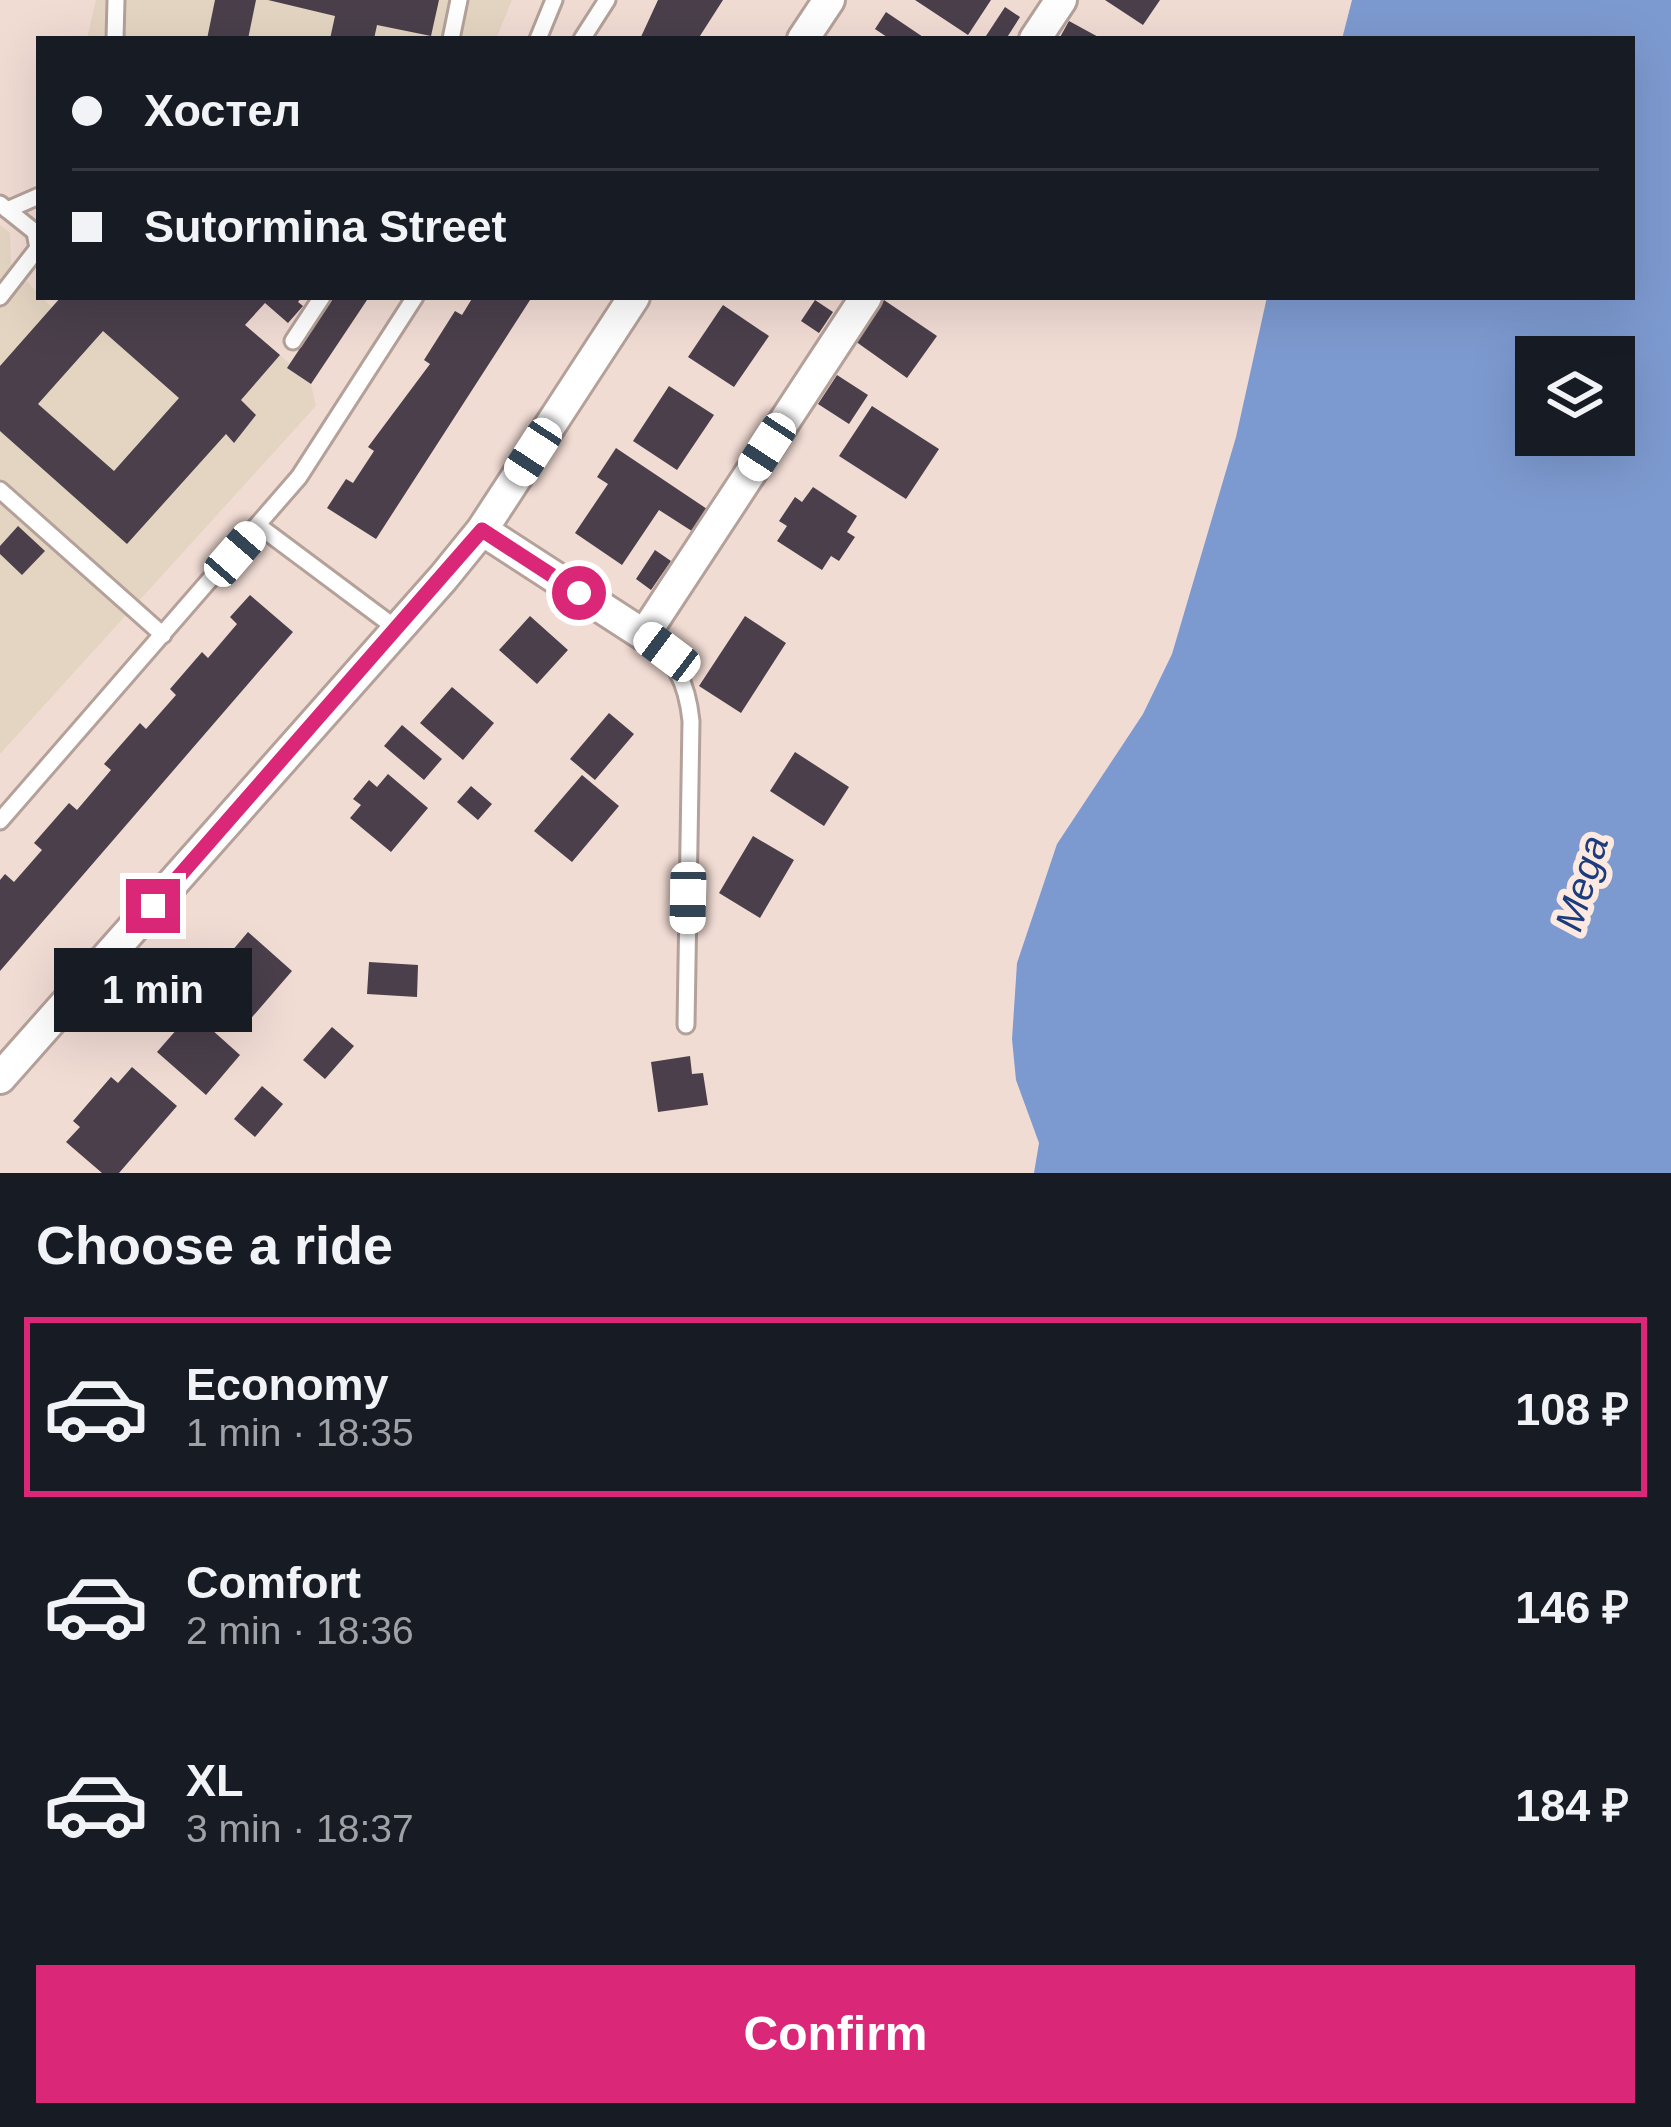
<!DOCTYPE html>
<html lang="en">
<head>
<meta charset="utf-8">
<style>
	body { margin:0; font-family:Helvetica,sans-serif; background:#242831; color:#f1f3f6; height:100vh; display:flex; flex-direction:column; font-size:45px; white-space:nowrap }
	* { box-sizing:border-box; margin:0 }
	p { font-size:39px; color:#9ea1a6 }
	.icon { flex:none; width:66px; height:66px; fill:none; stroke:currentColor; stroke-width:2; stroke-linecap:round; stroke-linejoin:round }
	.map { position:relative; height:1173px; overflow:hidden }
	.sheet { display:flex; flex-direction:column; background:#171b24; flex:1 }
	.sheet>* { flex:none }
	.banner { position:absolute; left:36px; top:36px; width:1599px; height:264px; border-radius:0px; box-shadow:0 12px 48px #0002; display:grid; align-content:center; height:264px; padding:0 36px; background:#171b24 }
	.buttons { position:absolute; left:1515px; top:336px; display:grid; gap:24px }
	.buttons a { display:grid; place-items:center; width:120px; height:120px; border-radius:0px; background:#171b24; box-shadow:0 12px 48px #0002; font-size:60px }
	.end { position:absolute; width:54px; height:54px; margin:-27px; border:15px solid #db2777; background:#fff; box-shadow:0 0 0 6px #fff }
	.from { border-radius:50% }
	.bubble { position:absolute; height:84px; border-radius:0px; background:#171b24; box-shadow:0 12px 48px #0002; font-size:39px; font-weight:800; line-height:84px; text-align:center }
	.car { position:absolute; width:36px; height:72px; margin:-36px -18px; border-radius:15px; box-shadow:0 0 9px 3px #0007; background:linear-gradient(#fff 24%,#345 0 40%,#fff 0 76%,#345 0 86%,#fff 0) }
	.banner b { display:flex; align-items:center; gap:42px; height:114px; font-size:45px }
	.banner b+b { border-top:3px solid #363941 }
	.banner i { width:30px; height:30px; background:#f1f3f6 }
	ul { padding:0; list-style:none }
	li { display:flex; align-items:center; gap:36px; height:180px; margin:0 24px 18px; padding:0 12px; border:6px solid transparent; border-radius:0px }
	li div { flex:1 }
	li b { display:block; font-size:45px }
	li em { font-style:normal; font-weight:800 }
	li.current { border-color:#db2777 }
	li>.icon { width:108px; height:108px; stroke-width:1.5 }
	h2 { padding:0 36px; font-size:54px; line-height:144px }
	.button { display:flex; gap:24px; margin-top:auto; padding:24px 36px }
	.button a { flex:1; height:138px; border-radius:0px; background:#db2777; color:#fff; font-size:48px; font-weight:800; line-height:138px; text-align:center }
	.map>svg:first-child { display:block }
	.education { fill:#e4d5c2 }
	.water { fill:#7d9ad0; fill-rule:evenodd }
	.building { fill:#4a3f4b; fill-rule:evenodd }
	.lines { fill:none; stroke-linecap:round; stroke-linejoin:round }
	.service-casing { stroke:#b4a199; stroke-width:21 }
	.minor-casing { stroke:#b4a199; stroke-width:36 }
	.service { stroke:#fff; stroke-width:15 }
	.minor { stroke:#fff; stroke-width:30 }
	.route { stroke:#db2777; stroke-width:15 }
	.labels { text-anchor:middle; stroke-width:12; stroke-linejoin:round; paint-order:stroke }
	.water-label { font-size:39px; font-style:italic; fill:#1b3c7d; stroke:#fee9e1 }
</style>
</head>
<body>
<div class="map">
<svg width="1671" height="1173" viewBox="0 0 1671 1173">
	<rect width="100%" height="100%" fill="#f1dcd4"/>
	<path class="education" d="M 96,0 L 512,0 L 496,39 L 87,39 Z
		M 0,225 L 10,233 L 11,264 L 51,307 L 214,297 L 290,364 L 288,369 L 311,384 L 316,406 L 0,754 Z"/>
	<path class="water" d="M 1352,0 L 1671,0 L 1671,1173 L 1034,1173 L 1039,1143 L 1016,1080 L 1012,1039 L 1017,963 L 1057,844 L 1143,714 L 1172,654 L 1236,437 L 1267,297 L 1632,297 L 1632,39 L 1342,39 ZM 1536,357 L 1614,357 L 1614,435 L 1536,435 Z"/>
	<path class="building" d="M 215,0 L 256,0 L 248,39 L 207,39 Z
		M 268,0 L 439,0 L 431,36 L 377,25 L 374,39 L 330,39 L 335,16 Z
		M 658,0 L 723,0 L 698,39 L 640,39 Z
		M 915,0 L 991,0 L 968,35 Z
		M 1105,0 L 1160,0 L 1143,25 Z
		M 1005,7 L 1020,17 L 1006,39 L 984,39 Z
		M 886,12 L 926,39 L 890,39 L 875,29 Z
		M 1069,21 L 1102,39 L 1059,39 Z
		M 61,297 L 302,297 L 298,302 L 303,306 L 288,323 L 265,303 L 245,325 L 280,355 L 241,400 L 256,415 L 234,443 L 226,434 L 127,544 L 0,431 L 0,366 ZM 103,331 L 179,398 L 114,471 L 38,404 Z
		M 334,297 L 369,297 L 311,384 L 287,368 Z
		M 473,297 L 532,297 L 376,539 L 327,508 L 346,479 L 353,483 L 374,451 L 368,447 L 430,364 L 424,360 L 455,311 L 462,315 Z
		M 815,300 L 833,312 L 819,333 L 801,321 Z
		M 884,300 L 937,336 L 907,378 L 855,341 Z
		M 723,305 L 769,336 L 734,387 L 688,357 Z
		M 837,375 L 868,395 L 849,424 L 818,404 Z
		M 669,386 L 714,415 L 677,470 L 633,441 Z
		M 872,406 L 939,449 L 906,499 L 839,456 Z
		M 616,448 L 713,513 L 698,535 L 659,510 L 622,565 L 575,533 L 608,484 L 597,477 Z
		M 813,487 L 857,516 L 847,532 L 855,537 L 839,561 L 831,556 L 822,570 L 777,541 L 787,526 L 779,521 L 795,497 L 802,502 Z
		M 18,526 L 45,551 L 22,575 L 0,554 L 0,546 Z
		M 655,550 L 671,561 L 651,590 L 636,579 Z
		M 250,595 L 293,632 L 0,971 L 0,880 L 5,874 L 14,882 L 42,850 L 34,843 L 69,803 L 77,810 L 111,770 L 104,764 L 140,723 L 146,729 L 176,695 L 170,689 L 202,652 L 208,658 L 237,624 L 230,617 Z
		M 530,616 L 568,650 L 537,684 L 499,650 Z
		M 745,616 L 786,643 L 741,713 L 699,686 Z
		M 452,687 L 494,723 L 463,760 L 420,723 Z
		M 609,713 L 634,734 L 595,780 L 570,759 Z
		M 402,725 L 442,759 L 424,780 L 384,746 Z
		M 795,752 L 849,787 L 824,826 L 770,791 Z
		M 388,774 L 428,808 L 391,852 L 350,818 L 361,805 L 353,799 L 369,780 L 377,787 Z
		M 582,775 L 619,806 L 572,862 L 534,831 Z
		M 471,786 L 492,804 L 478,820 L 457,802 Z
		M 753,836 L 794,860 L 760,918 L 719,893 Z
		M 248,932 L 292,971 L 247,1023 L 203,985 Z
		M 369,962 L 418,965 L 417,997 L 367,994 Z
		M 192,1012 L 240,1055 L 206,1095 L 157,1052 Z
		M 332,1027 L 354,1046 L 325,1079 L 303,1060 Z
		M 690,1056 L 692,1074 L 703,1073 L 708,1105 L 658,1112 L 651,1062 Z
		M 132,1067 L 177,1106 L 119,1173 L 102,1173 L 66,1142 L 80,1127 L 73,1121 L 111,1077 L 118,1083 Z
		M 262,1086 L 283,1104 L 255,1137 L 234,1119 Z"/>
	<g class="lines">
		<defs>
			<path id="service" d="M 115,39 L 116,0
				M 451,39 L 459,0
				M 538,39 L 554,0
				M 582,39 L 607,0
				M 0,204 L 35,232 L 38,248 L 0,297
				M 7,210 L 39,196
				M 293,341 L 322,297
				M 0,490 L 163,635
				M 259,526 L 397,629
				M 644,635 C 675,659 687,682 691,721 L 686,1025
				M 0,821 L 299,477 L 415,297"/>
			<path id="minor" d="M 803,39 L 829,0
				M 1035,39 L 1061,0
				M 482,530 L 644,635 L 866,297
				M 0,1078 L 443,578 L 482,530 L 634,297"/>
		</defs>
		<use href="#service" class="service-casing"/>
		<use href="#minor" class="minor-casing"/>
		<use href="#service" class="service"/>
		<use href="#minor" class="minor"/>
	</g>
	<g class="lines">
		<path class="route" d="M 153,906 L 482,530 L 579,593"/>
	</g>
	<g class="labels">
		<g class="water-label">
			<text transform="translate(1581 883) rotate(-73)" y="14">Mega</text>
		</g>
	</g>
</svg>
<div class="buttons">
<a><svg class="icon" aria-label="layers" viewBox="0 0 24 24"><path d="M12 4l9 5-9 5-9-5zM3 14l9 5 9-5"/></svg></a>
</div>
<i class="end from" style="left:579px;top:593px"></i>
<i class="end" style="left:153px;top:906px"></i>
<div class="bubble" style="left:54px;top:948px;width:198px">1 min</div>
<i class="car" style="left:767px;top:447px;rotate:213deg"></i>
<i class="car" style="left:533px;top:452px;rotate:213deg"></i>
<i class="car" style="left:235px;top:554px;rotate:41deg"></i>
<i class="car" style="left:667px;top:652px;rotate:307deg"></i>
<i class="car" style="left:688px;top:898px;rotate:181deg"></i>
<div class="banner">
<b><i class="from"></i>Хостел</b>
<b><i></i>Sutormina Street</b>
</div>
</div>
<section class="sheet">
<h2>Choose a ride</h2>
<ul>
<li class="current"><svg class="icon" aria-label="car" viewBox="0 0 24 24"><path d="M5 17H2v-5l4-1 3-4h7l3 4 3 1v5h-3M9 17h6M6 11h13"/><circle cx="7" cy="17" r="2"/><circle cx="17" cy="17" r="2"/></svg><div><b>Economy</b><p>1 min · 18:35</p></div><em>108 ₽</em></li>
<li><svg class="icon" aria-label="car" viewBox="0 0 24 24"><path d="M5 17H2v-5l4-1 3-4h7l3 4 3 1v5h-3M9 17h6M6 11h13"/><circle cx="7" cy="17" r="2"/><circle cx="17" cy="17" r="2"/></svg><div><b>Comfort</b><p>2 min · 18:36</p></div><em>146 ₽</em></li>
<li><svg class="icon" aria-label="car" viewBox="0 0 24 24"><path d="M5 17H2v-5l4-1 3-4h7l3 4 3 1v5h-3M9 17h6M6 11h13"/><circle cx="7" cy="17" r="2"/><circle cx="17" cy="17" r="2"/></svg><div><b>XL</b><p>3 min · 18:37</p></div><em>184 ₽</em></li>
</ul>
<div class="button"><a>Confirm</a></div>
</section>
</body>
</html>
